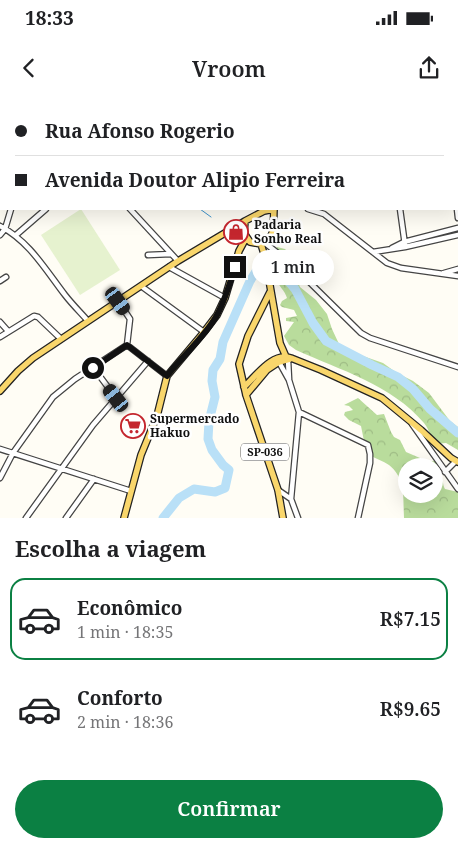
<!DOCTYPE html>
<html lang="pt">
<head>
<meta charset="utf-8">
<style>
	body { margin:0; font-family:"Noto Serif",serif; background:#f6f6f6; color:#202124; height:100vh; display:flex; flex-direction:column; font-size:19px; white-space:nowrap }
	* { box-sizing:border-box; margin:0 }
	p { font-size:16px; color:#757577 }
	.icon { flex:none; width:28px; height:28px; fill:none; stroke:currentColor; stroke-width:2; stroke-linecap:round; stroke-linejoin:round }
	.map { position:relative; height:418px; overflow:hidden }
	.panel { display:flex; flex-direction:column; background:#fff; flex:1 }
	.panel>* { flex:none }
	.guide { position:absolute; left:0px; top:0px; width:459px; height:110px; box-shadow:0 5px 20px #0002; display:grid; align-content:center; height:110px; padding:0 15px; background:#fff }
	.tools { position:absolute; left:398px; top:358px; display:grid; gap:10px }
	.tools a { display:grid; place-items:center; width:45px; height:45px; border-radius:50%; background:#fff; box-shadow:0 5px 20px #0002; font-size:25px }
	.end { position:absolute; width:22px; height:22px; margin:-11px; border:6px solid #111; background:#fff; box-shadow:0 0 0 2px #fff }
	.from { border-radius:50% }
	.bubble { position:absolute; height:35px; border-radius:18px; background:#fff; box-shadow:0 5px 20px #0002; font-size:16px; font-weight:600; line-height:35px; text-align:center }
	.car { position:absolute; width:15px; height:30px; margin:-15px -8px; border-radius:6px; box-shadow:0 0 4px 1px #0007; background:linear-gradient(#222 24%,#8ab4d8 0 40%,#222 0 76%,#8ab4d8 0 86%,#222 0) }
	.guide b { display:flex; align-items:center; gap:18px; height:48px; font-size:19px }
	.guide b+b { border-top:1px solid #e0e0e0 }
	.guide i { width:12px; height:12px; background:#202124 }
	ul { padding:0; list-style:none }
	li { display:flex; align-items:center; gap:15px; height:82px; margin:0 10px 8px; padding:0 5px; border:2px solid transparent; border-radius:15px }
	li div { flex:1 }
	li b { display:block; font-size:19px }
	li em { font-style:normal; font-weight:600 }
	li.active { border-color:#0b8043 }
	li>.icon { width:45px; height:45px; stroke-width:1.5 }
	h2 { padding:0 15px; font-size:22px; line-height:60px }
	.button { display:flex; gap:10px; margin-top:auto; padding:10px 15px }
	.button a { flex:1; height:58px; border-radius:30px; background:#0b8043; color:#fff; font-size:20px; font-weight:600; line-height:58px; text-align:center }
	.status { display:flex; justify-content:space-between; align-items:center; height:35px; padding:0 25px; background:#fff; direction:ltr }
	.status svg { height:14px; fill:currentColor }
	header { display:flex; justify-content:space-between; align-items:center; height:65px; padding:0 15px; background:#fff; font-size:22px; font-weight:600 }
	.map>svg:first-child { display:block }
	.forest { fill:url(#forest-crowns) }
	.pitch { fill:#e6f2cf }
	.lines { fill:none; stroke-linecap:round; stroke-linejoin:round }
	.stream { stroke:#3f96cf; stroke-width:1 }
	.river { stroke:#b9e0f7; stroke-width:9 }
	.minor-casing { stroke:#444; stroke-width:7 }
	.major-casing { stroke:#222; stroke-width:8 }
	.minor { stroke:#fff; stroke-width:4.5 }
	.major { stroke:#f9d66b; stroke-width:5.5 }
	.route { stroke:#111; stroke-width:6 }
	.labels { text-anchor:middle; stroke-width:5; stroke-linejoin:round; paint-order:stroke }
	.shield { fill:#fff; stroke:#585858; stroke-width:1 }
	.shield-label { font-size:11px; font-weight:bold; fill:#111 }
	.poi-label { font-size:12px; font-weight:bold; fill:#111; stroke:#fff; text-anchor:start }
</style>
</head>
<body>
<div class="status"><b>18:33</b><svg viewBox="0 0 49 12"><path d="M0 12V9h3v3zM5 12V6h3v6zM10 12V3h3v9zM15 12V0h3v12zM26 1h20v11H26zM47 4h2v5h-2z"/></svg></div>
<header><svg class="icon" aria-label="back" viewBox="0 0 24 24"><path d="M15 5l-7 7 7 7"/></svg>Vroom<svg class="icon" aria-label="share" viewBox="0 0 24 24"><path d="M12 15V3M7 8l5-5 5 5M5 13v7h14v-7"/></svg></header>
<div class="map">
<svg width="458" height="418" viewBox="0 0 458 418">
	<defs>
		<pattern id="forest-crowns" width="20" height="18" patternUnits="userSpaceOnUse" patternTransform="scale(1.25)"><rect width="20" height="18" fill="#b9dc9c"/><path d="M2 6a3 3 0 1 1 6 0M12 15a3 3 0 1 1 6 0" fill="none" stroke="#9ebc85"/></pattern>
	</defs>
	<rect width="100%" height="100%" fill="#fffdf5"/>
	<path class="forest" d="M 277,147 L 285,149 L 312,179 L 312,181 L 292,167 L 300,187 L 316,200 L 327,214 L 332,229 L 339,244 L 363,256 L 383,263 L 397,273 L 413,281 L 429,293 L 450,321 L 458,327 L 458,350 L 446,343 L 435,344 C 430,338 430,330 424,323 C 392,285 340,270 296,250 L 289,245 L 284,236 L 294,222 L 286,221 L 286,218 L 297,216 L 294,210 L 282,207 L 280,205 L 282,201 L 287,198 C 285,191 279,186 276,180 C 272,172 272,163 272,154 Z
		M 358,298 L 377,315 L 384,314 L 391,332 L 394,337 L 400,340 L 406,352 L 427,361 L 438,361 L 441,364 L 431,366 L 406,366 L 406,394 L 434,394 L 434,371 C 445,372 441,381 445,389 L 458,392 L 458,418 L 404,418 C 403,399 406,378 389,365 C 383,361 376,359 370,355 L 364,341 L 361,326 L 349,320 L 344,315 L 345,312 L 353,310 L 349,306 L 344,305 Z"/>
	<path class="pitch" d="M 81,109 L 120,170 L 80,195 L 41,135 Z"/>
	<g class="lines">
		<path class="stream" d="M 53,0 L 54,1
			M 200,109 L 211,117"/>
		<path class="river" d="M 163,418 L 179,398 L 194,389 L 215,392 L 225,388 L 229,370 L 223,365 L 212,350 L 208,339 L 209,321 L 215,297 L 212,281 L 213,270 L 220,259 L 223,242 L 250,181 L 262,162 L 271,162 L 275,165 L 295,189 L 313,223 L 326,241 L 372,265 L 398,277 L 413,289 L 430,309 L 458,333"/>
		<defs>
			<path id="minor" d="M 137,0 L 141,1
				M 197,0 L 198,1
				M 259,0 L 260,1
				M 79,1 L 80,0
				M 0,15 L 1,16
				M 0,64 L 1,64
				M 130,109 L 178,161
				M 308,109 L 324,114 L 387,163 L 401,168 L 458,176
				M 400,109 L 405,145
				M 457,109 L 458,118
				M 0,126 C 29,141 45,169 65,195 C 72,204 80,212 88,221
				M 0,135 L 5,129 L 11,109
				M 16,135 L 46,109
				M 265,143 L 289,162 L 361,233 L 370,238 L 458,267
				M 392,148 L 404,142 L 458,128
				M 373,152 L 405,147 L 458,135
				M 148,155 L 171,154
				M 169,167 L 225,198
				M 444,173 L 458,169
				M 0,181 L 6,177
				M 141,186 L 204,232
				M 0,222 L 8,231
				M 0,237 L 34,216 L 38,217 L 61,239
				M 127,245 L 167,276
				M 288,260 L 289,279
				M 279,262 L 289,280 L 299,312 L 291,399
				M 93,267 L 116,298
				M 299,312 L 368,345 L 370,354 L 370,363 L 358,418
				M 412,324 L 458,389
				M 0,349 L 131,391
				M 445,372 L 456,361
				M 0,378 L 13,353 L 53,297 L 75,279 L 127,245 L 130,219 L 118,201
				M 278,390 L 291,399 L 298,418
				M 26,418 L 93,325 L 148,261
				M 66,418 L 94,379"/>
			<path id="major" d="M 274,109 C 273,123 276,140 261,144 L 250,142 L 244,133 L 245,121 L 264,111 Z
				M 261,144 L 265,157 L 280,243 L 287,259
				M 270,192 L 248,236 L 239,264 L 246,295 L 278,390 L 283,418
				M 244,287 C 257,275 272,252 291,258 L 321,270 L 382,298 L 421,330 L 451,358 L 458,362
				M 0,291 L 18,271 L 33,258 L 178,161 L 245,121
				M 246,295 L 267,270 L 279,262 L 290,259
				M 124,418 L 141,355 L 157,316 L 167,276 L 204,232 L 217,215 L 225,198 L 239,151 L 246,138"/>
		</defs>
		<use href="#minor" class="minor-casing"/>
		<use href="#major" class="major-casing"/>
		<use href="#minor" class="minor"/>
		<use href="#major" class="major"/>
	</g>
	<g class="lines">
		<path class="route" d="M 93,268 L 127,245 L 167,276 C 183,255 205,237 217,215 C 225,200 230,183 235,167"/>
	</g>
	<defs>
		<symbol id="shop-ring" viewBox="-11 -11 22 22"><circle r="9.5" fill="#fff" stroke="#c4262e" stroke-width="1.5"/><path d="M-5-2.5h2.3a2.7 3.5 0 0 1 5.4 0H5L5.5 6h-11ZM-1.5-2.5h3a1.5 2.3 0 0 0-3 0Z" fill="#c4262e"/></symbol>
		<symbol id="supermarket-ring" viewBox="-11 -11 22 22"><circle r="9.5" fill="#fff" stroke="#c4262e" stroke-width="1.5"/><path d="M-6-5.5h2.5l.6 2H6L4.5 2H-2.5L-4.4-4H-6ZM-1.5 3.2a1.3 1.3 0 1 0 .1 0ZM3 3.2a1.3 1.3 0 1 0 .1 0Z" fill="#c4262e"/></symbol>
	</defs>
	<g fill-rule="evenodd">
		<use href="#shop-ring" x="222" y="118" width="28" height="28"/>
		<use href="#supermarket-ring" x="119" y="312" width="28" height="28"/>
	</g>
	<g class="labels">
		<rect class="shield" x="241" y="343.5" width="48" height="17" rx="4"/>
		<g class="shield-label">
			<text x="265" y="356">SP-036</text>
		</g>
		<g class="poi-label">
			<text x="254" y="129">Padaria<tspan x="254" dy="14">Sonho Real</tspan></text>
			<text x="150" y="323">Supermercado<tspan x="150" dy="14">Hakuo</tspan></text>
		</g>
	</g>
</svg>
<div class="tools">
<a><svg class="icon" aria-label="layers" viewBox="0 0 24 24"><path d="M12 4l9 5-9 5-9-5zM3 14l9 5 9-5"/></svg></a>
</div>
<i class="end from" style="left:93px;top:268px"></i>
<i class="end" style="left:235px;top:167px"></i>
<div class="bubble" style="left:252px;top:150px;width:82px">1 min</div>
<i class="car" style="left:118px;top:201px;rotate:144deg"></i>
<i class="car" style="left:116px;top:298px;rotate:322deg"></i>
<div class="guide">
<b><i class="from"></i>Rua Afonso Rogerio</b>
<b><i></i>Avenida Doutor Alipio Ferreira</b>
</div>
</div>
<section class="panel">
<h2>Escolha a viagem</h2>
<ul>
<li class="active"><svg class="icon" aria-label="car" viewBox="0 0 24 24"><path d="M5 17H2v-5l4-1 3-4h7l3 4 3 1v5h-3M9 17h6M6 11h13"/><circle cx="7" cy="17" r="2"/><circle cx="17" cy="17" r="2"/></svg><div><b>Econômico</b><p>1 min · 18:35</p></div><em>R$7.15</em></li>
<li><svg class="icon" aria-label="car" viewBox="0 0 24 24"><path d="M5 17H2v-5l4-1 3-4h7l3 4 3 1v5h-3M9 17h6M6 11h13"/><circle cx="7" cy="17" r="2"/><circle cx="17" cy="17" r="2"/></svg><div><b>Conforto</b><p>2 min · 18:36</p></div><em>R$9.65</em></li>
</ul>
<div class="button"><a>Confirmar</a></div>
</section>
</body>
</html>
